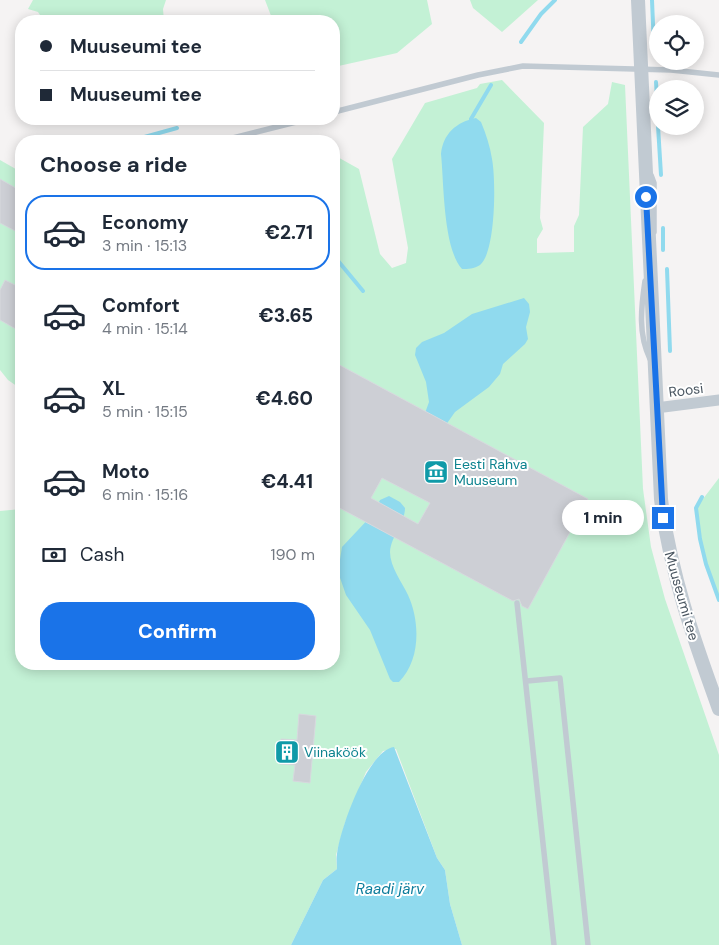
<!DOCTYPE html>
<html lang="en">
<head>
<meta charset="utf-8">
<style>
	body { margin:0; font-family:"DM Sans",sans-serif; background:#f6f6f7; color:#1f2937; height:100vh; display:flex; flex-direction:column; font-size:19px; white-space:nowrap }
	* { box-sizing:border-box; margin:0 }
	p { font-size:16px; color:#747a83 }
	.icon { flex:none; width:28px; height:28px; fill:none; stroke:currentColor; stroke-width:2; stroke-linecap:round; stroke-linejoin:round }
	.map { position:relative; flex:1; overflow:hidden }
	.details { position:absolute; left:15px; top:135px; width:325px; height:535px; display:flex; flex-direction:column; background:#fff; border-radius:20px; box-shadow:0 2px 12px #0003 }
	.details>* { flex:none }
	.guide { position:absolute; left:15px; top:15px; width:325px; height:110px; border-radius:20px; box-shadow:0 2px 12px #0003; display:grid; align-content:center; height:110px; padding:0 25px; background:#fff }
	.tools { position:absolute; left:649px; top:15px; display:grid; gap:10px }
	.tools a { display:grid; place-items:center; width:55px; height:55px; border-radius:50%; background:#fff; box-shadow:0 2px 12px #0003; font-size:25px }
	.end { position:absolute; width:22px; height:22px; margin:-11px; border:6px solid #1a73e8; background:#fff; box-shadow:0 0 0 2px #fff }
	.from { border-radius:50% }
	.bubble { position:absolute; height:35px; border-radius:18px; background:#fff; box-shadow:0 2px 12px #0003; font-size:16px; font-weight:800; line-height:35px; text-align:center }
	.guide b { display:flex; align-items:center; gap:18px; height:48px; font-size:19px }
	.guide b+b { border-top:1px solid #e0e1e3 }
	.guide i { width:12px; height:12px; background:#1f2937 }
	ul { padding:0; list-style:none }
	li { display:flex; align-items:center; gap:15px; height:75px; margin:0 10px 8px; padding:0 15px; border:2px solid transparent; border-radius:20px }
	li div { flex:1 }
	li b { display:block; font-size:19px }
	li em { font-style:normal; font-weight:800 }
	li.on { border-color:#1a73e8 }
	li>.icon { width:45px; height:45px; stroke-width:1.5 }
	h2 { padding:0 25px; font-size:22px; line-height:60px }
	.pay { display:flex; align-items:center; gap:12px; height:55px; padding:0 25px; font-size:19px }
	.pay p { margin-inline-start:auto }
	.primary-button { display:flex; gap:10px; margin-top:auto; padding:10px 25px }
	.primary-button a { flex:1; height:58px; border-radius:20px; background:#1a73e8; color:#fff; font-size:20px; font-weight:800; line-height:58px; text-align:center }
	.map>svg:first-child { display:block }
	.green { fill:#c3f1d5 }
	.water { fill:#90daee }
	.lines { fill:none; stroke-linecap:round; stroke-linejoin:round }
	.stream { stroke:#90daee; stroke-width:4 }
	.building { fill:#cdcfd5; stroke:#d7d9de; fill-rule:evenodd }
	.service { stroke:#c1cad2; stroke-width:5.5 }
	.minor { stroke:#c1cad2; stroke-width:11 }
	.tertiary { stroke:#c1cad2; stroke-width:14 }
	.route { stroke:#1a73e8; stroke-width:6 }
	.labels { text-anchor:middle; stroke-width:4; stroke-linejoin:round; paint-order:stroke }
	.street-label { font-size:14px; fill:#4a5661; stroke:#fff }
	.culture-label { font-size:14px; fill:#0d838f; stroke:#fff; text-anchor:start }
	.water-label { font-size:15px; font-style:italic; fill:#0c7c9b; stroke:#fff }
</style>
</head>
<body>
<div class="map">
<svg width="719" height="945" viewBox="0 0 719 945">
	<rect width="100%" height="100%" fill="#f5f3f3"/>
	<path class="green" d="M 33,0 L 166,0 L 163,9 L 164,21 L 44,21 L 38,12 L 28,9 Z
		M 265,0 L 427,0 L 432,24 L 397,53 L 334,67 L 334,21 L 273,21 Z
		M 470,0 L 538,0 L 502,32 L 473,8 Z
		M 502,80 L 544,123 L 540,218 L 543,229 L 537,239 L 537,253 L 574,252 L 574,226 L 579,215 L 583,127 L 608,104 L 612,82 L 625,85 L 643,489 L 651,547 L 665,599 L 719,755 L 719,945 L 462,945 L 450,904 L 445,870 L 437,858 L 396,749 L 383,751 L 366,772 L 345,823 L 336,855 L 337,869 L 323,880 L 291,945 L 0,945 L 0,511 L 21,509 L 21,664 L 334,664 L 334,155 L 359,169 L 380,254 L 392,268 L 406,263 L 408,248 L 392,159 L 425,103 L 477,88 L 480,84 Z
		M 0,160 L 21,172 L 21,389 L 8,380 L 0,370 Z
		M 719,478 L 719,600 L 706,564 L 696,508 Z"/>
	<path class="water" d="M 476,118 L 481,122 C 486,134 490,146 492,159 C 496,179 496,252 480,265 C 474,269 468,269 462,269 C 443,248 444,183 441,154 C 443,134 456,122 476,118 Z
		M 524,298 L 529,304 L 530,312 L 526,327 L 528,339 L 525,344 L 503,364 L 500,374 L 489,387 L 455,412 L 443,429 L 420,427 L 429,402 L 426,382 L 415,355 L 416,348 L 422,342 L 444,333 L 472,314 Z
		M 389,496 L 400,502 L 405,508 C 405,523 391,536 390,552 C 390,567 402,582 408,595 C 420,621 421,660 399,682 L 393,682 L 390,679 L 370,630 L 346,595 L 338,572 L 342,547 L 373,514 L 380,500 Z
		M 394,747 L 437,858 L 445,870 L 450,904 L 462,945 L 291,945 L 323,880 L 337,869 C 337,864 336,859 337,854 C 340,829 368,750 394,747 Z"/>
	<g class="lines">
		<path class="stream" d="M 652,0 L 654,48 L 657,57
			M 521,42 L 541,14 L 555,0
			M 656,82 L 658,117
			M 471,119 L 491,85
			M 658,126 L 661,175
			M 130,141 L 177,128
			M 663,250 L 663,228
			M 334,256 L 363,291
			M 667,269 L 670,351
			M 702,497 L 696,508 L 700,539 L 706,564 L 719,600"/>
	</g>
	<path class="building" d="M 0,179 L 21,191 L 21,234 L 0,223 Z
		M 5,280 L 21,288 L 21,332 L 0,320 L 0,290 Z
		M 334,362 L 588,499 L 528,609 L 522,606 L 519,599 L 513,601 L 334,505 ZM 382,478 L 430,503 L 418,524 L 371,498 Z
		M 299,714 L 316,716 L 310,783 L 293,781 L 295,765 L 280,764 L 281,739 L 297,740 Z"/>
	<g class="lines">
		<path class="service" d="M 334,112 L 478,75 L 523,66 L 671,70 L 719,75
			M 221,141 L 308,119
			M 651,175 L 654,183 L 654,232
			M 645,281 C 641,308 638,334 650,359
			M 517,603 L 554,945
			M 527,681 L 560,678 L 588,945"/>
		<path class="minor" d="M 656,408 L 719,400"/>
		<path class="tertiary" d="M 638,0 L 661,499 C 670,573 694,640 719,709"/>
	</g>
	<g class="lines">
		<path class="route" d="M 646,197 L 663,518"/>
	</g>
	<defs>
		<symbol id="museum-square" viewBox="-11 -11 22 22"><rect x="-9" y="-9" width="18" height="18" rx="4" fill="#0f9aa8" stroke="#fff"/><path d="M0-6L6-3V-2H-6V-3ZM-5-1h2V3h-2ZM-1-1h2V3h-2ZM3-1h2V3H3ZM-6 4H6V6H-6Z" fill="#fff"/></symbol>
		<symbol id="building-square" viewBox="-11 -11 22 22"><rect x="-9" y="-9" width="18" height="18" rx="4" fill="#0f9aa8" stroke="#fff"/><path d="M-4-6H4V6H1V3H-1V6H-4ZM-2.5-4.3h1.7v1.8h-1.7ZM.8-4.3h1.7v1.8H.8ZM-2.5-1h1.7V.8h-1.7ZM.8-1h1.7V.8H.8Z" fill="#fff"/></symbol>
	</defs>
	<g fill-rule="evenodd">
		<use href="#museum-square" x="422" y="458" width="28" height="28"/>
		<use href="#building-square" x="273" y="738" width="28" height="28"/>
	</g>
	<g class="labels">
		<g class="street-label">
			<text transform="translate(686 390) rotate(-7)" y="5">Roosi</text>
			<text transform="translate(682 596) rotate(74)" y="5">Muuseumi tee</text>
		</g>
		<g class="culture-label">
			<text x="454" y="469">Eesti Rahva<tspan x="454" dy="16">Muuseum</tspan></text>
			<text x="304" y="757">Viinaköök</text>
		</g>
		<g class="water-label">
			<text x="390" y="894">Raadi järv</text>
		</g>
	</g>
</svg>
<div class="tools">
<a><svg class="icon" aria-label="locate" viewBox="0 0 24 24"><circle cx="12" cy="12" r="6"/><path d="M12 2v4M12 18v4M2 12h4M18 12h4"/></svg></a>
<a><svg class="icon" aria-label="layers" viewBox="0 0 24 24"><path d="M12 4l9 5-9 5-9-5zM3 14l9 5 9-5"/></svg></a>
</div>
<i class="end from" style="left:646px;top:197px"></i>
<i class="end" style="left:663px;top:518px"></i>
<div class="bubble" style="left:562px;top:500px;width:82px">1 min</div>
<div class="guide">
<b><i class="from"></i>Muuseumi tee</b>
<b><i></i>Muuseumi tee</b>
</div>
<section class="details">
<h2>Choose a ride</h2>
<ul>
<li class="on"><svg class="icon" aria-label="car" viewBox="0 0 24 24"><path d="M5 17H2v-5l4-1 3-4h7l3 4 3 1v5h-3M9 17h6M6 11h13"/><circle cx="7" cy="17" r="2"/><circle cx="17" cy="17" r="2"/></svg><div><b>Economy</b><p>3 min · 15:13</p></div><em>€2.71</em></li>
<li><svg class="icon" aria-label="car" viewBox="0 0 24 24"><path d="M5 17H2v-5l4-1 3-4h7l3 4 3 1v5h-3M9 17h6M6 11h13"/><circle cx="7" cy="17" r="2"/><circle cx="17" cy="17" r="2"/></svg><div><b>Comfort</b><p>4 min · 15:14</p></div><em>€3.65</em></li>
<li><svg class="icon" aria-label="car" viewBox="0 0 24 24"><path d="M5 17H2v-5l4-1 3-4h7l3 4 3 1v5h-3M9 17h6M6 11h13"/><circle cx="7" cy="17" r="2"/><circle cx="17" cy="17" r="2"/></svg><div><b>XL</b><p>5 min · 15:15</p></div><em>€4.60</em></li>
<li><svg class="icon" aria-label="car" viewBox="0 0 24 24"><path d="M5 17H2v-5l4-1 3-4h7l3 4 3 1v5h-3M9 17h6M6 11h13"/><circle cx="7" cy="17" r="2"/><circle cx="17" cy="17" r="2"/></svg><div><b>Moto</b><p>6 min · 15:16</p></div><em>€4.41</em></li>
</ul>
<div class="pay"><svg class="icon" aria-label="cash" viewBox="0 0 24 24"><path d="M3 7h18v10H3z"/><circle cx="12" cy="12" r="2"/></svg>Cash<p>190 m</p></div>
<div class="primary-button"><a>Confirm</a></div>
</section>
</div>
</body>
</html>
